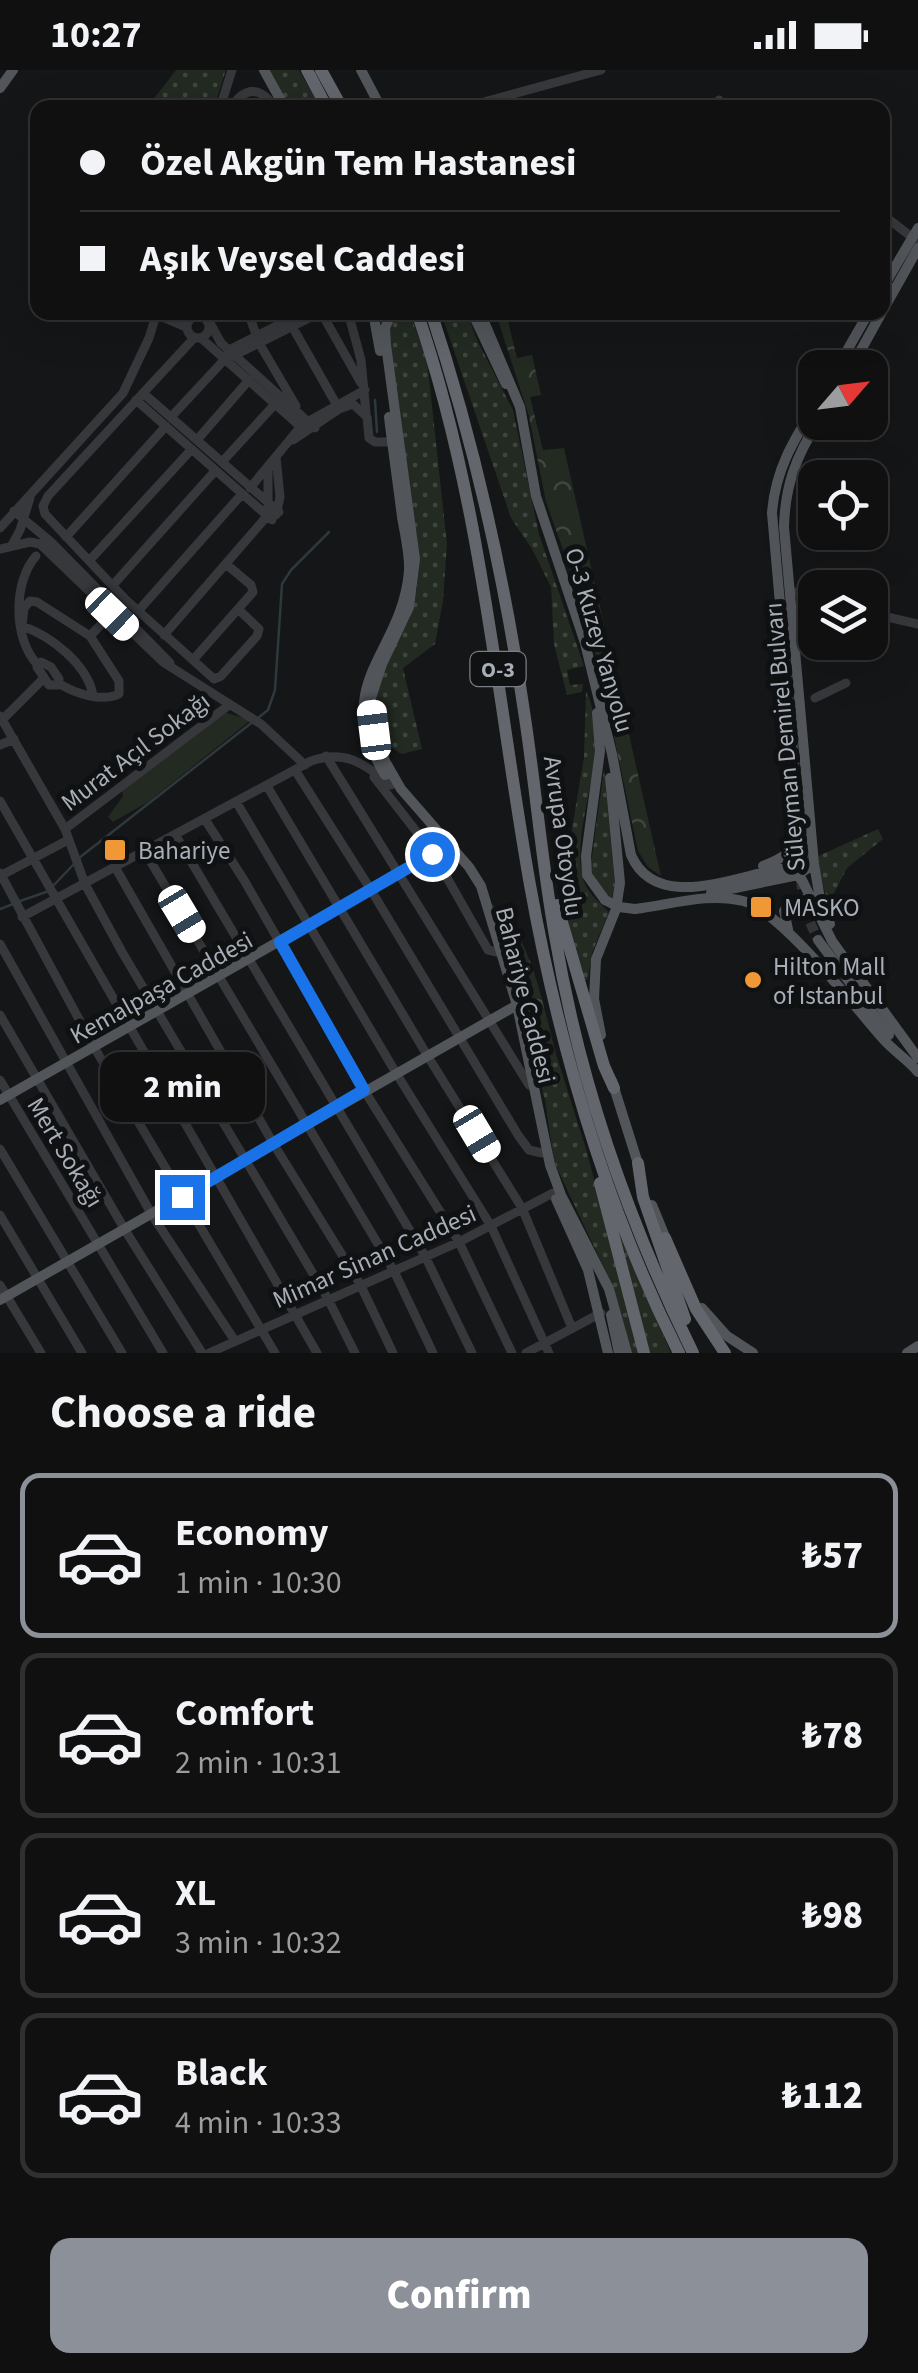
<!DOCTYPE html>
<html lang="en">
<head>
<meta charset="utf-8">
<style>
	body { margin:0; font-family:"Source Sans 3",sans-serif; background:#1e1e1f; color:#f1f3f6; height:100vh; display:flex; flex-direction:column; font-size:38px; white-space:nowrap }
	* { box-sizing:border-box; margin:0 }
	p { font-size:32px; color:#9c9d9f }
	.icon { flex:none; width:55px; height:55px; fill:none; stroke:currentColor; stroke-width:2; stroke-linecap:round; stroke-linejoin:round }
	.map { position:relative; height:1283px; overflow:hidden }
	.drawer { display:flex; flex-direction:column; background:#101011; flex:1 }
	.drawer>* { flex:none }
	.banner { position:absolute; left:30px; top:30px; width:860px; height:220px; border-radius:20px; box-shadow:0 10px 40px #0002,0 0 0 2px #303031; display:grid; align-content:center; height:220px; padding:0 50px; background:#101011 }
	.needle { width:65px; rotate:62deg }
	.buttons { position:absolute; left:798px; top:280px; display:grid; gap:20px }
	.buttons a { display:grid; place-items:center; width:90px; height:90px; border-radius:20px; background:#101011; box-shadow:0 10px 40px #0002,0 0 0 2px #303031; font-size:50px }
	.end { position:absolute; width:45px; height:45px; margin:-22px; border:12px solid #1a73e8; background:#fff; box-shadow:0 0 0 5px #fff }
	.from { border-radius:50% }
	.bubble { position:absolute; height:70px; border-radius:20px; background:#101011; box-shadow:0 10px 40px #0002,0 0 0 2px #303031; font-size:32px; font-weight:800; line-height:70px; text-align:center }
	.car { position:absolute; width:30px; height:60px; margin:-30px -15px; border-radius:12px; box-shadow:0 0 8px 2px #0007; background:linear-gradient(#fff 24%,#345 0 40%,#fff 0 76%,#345 0 86%,#fff 0) }
	.banner b { display:flex; align-items:center; gap:35px; height:95px; font-size:38px }
	.banner b+b { border-top:2px solid #303031 }
	.banner i { width:25px; height:25px; background:#f1f3f6 }
	ul { padding:0; list-style:none }
	li { display:flex; align-items:center; gap:30px; height:165px; margin:0 20px 15px; padding:0 30px; border:5px solid #303031; border-radius:20px }
	li div { flex:1 }
	li b { display:block; font-size:38px }
	li em { font-style:normal; font-weight:800 }
	li.active { border-color:#8c9099 }
	li>.icon { width:90px; height:90px; stroke-width:1.5 }
	h2 { padding:0 50px; font-size:45px; line-height:120px }
	.cta { display:flex; gap:20px; margin-top:auto; padding:20px 50px }
	.cta a { flex:1; height:115px; border-radius:20px; background:#8c9099; color:#fff; font-size:40px; font-weight:800; line-height:115px; text-align:center }
	.status { display:flex; justify-content:space-between; align-items:center; height:70px; padding:0 50px; background:#101011; direction:ltr }
	.status svg { height:28px; fill:currentColor }
	.map>svg:first-child { display:block }
	.grass { fill:url(#grass-dots) }
	.forest { fill:url(#forest-crowns) }
	.park { fill:#222a22 }
	.lines { fill:none; stroke-linecap:round; stroke-linejoin:round }
	.stream { stroke:#2e383d; stroke-width:2.5 }
	.major-tunnel { stroke:#323437; stroke-width:10; stroke-dasharray:10 5; stroke-linecap:butt }
	.minor { stroke:#36383c; stroke-width:9 }
	.major { stroke:#52565b; stroke-width:10 }
	.highway { stroke:#63676d; stroke-width:12 }
	.major-bridge { stroke:#52565b; stroke-width:10 }
	.route { stroke:#1a73e8; stroke-width:12 }
	.poi-dot { fill:#f09835; stroke:#101112; stroke-width:4 }
	.labels { text-anchor:middle; stroke-width:10; stroke-linejoin:round; paint-order:stroke }
	.shield { fill:#101112; stroke:#7a7f86; stroke-width:2.5 }
	.shield-label { font-size:22px; font-weight:bold; fill:#a7aeb7 }
	.street-label { font-size:25px; fill:#a7aeb7; stroke:#101112 }
	.poi-label { font-size:25px; fill:#a7aeb7; stroke:#101112; text-anchor:start }
</style>
</head>
<body>
<div class="status"><b>10:27</b><svg viewBox="0 0 49 12"><path d="M0 12V9h3v3zM5 12V6h3v6zM10 12V3h3v9zM15 12V0h3v12zM26 1h20v11H26zM47 4h2v5h-2z"/></svg></div>
<div class="map">
<svg width="918" height="1283" viewBox="0 0 918 1283">
	<defs>
		<pattern id="grass-dots" width="8" height="8" patternUnits="userSpaceOnUse" patternTransform="scale(2.5)"><rect width="8" height="8" fill="#222a22"/><path d="M2 2h.1M6 6h.1" fill="none" stroke="#3f4640" stroke-width="1.8" stroke-linecap="round"/></pattern>
		<pattern id="forest-crowns" width="20" height="18" patternUnits="userSpaceOnUse" patternTransform="scale(2.5)"><rect width="20" height="18" fill="#222a22"/><path d="M2 6a3 3 0 1 1 6 0M12 15a3 3 0 1 1 6 0" fill="none" stroke="#3f4640"/></pattern>
	</defs>
	<rect width="100%" height="100%" fill="#151617"/>
	<path class="grass" d="M 176,0 L 226,0 L 214,37 L 147,38 Z
		M 268,0 L 299,0 L 320,37 L 290,37 Z
		M 441,243 L 467,243 L 477,270 L 513,340 L 539,464 L 584,596 L 567,600 L 570,615 L 583,614 L 582,622 L 567,625 L 554,574 L 551,517 L 532,479 L 511,448 Z
		M 410,244 L 427,290 L 447,474 L 443,531 L 435,574 L 403,598 L 422,679 L 401,684 L 391,677 L 381,684 L 367,620 L 410,548 L 417,517 L 389,276 L 390,254 Z
		M 586,621 C 614,679 571,750 582,805 C 585,821 598,831 609,842 L 592,883 L 588,909 L 584,911 L 561,825 L 584,687 Z
		M 604,699 L 615,815 L 612,828 L 600,819 L 590,801 Z
		M 878,759 L 883,769 L 847,798 L 828,835 L 816,787 Z
		M 556,984 L 587,1082 L 639,1283 L 632,1283 L 614,1219 L 554,1092 L 545,1030 L 535,993 Z
		M 616,1155 L 671,1283 L 650,1283 Z"/>
	<path class="forest" d="M 503,242 L 506,243 L 517,288 L 532,285 L 541,325 L 530,327 L 543,380 L 564,378 L 661,806 L 648,797 L 638,781 L 602,609 L 584,538 L 546,432 L 529,346 L 498,250 Z
		M 492,834 C 531,862 544,940 556,984 L 535,993 Z"/>
	<path class="park" d="M 224,642 L 251,650 L 148,732 L 113,752 L 108,747 L 123,726 L 122,720 Z"/>
	<g class="lines">
		<path class="stream" d="M 375,330 L 377,362
			M 79,788 L 268,640 L 275,620 L 282,514 L 291,500 L 329,462
			M 52,817 L 74,794
			M 20,831 L 46,822
			M 0,839 L 13,834"/>
		<path class="major-tunnel" d="M 801,809 L 804,839 L 818,870"/>
		<path class="minor" d="M 719,30 L 724,38
			M 473,35 L 601,0
			M 220,38 L 232,0
			M 231,38 C 245,15 261,17 275,38
			M 882,144 L 918,172
			M 204,242 L 221,273 L 315,358
			M 248,242 L 259,273 L 296,336
			M 284,242 L 339,339
			M 321,242 L 361,313
			M 348,242 L 361,290 L 366,343
			M 156,244 L 186,257
			M187 257a11 11 0 1 1 22 0a11 11 0 1 1-22 0Z
			M 194,268 L 48,426 L 43,436 L 45,444 L 125,529 L 214,609 L 221,606 L 257,566 L 259,559 L 238,539
			M 201,268 L 303,359
			M 233,286 L 321,242
			M 143,323 L 279,442
			M 136,330 L 272,450
			M 172,346 L 225,289 L 229,280 L 304,242
			M 197,370 L 249,310
			M 293,370 L 339,339 L 353,334 L 367,347 L 369,368 L 375,372 L 396,372
			M 276,387 L 280,427 L 276,445
			M 222,392 L 276,333
			M 250,418 L 302,355 L 365,320
			M 14,441 L 51,472 L 170,593
			M 0,458 L 123,323 L 149,268 L 157,242
			M 66,467 L 166,356
			M 12,475 L 20,460 L 30,428
			M 0,479 L 30,472 L 40,474 L 163,592 L 261,654 L 305,695
			M 36,486 C 13,512 13,568 37,594
			M 89,491 L 191,380
			M 113,515 L 215,401
			M 791,521 L 815,528
			M 139,540 L 242,424
			M 870,543 L 918,554
			M 164,565 L 268,445 L 268,400 L 276,387
			M 193,590 L 253,522 L 251,515 L 226,494
			M 41,592 L 51,597 L 59,609 L 58,615 L 49,615 L 37,597 Z
			M 60,614 C 76,624 102,632 119,624 L 119,611 L 90,566
			M 93,625 C 87,594 51,566 22,556 L 24,538 L 30,531 L 37,532 L 90,566 L 118,537
			M 815,628 L 846,613
			M 0,646 L 65,759 L 85,814 L 122,882 L 328,1229 L 355,1283
			M 2,650 L 43,609
			M 0,675 L 14,669
			M 326,686 L 529,1015
			M 295,700 L 371,820 L 518,1065 L 529,1080 L 542,1083
			M 374,707 L 433,783 L 488,880 L 497,882
			M 267,716 L 427,985 L 522,1138 L 572,1258
			M 0,731 L 317,1283
			M 237,733 L 396,1003 L 491,1156 L 549,1283
			M 206,751 L 244,810 L 364,1020 L 459,1172 L 512,1283
			M 65,759 L 229,635
			M 176,766 L 425,1186 L 472,1283
			M 145,782 L 394,1201 L 433,1283
			M 115,797 L 273,1073 L 360,1214 L 393,1283
			M 0,803 L 94,977 L 275,1283
			M 0,806 L 68,770
			M 22,847 L 311,691 C 346,679 364,694 391,715
			M 0,874 L 152,1145 L 235,1271
			M 0,945 L 125,1160 L 202,1283
			M 0,1010 L 163,1283
			M 0,1079 L 122,1283
			M 0,1145 L 82,1283
			M 0,1215 L 41,1283
			M 209,1283 L 459,1172 L 553,1123
			M 526,1283 L 601,1243"/>
		<path class="major" d="M 264,0 L 285,38
			M 361,0 L 381,38
			M 0,18 L 13,0
			M 882,219 L 918,158
			M 373,242 L 380,281
			M 392,242 L 385,258 L 386,275 L 415,489 L 409,537 L 382,594 L 371,628 L 374,660 L 385,691 L 401,719 L 469,797 L 481,816 L 517,935 L 550,1095 L 561,1125 L 609,1219 L 627,1283
			M 472,242 L 506,314
			M 480,242 L 520,337 L 536,426 L 585,573 L 612,684 L 631,785 C 656,843 735,806 781,799 L 792,801 L 802,810 L 832,871 L 847,892
			M 882,242 L 918,178
			M 837,298 L 869,242
			M 851,298 L 882,242
			M 818,352 C 796,386 785,416 784,457 L 814,794 L 820,829 L 830,854
			M 597,643 L 600,681 L 586,786 L 587,805 L 605,830
			M 385,705 C 328,611 402,586 409,501 C 410,484 405,465 402,447 C 398,414 393,381 389,347
			M 803,793 L 772,443 C 775,401 793,371 815,336
			M 763,796 C 784,788 796,782 796,757
			M 711,823 L 798,805 L 814,794
			M 635,839 C 670,835 708,822 743,831 C 780,840 855,937 884,970 C 895,982 908,990 918,1002
			M 788,859 L 784,841 L 792,832 L 804,833 L 816,842
			M 818,870 L 889,965
			M 845,888 L 918,988
			M 601,965 L 594,929 L 596,889 L 616,839 L 620,813 L 610,708
			M 612,1011 L 640,1100
			M 0,1030 L 445,777
			M 556,1129 L 588,1200 L 608,1283
			M 652,1135 L 668,1174
			M 0,1230 L 517,935
			M 702,1238 L 727,1266 L 753,1283
			M 611,1245 L 619,1283
			M 907,1283 L 918,1276"/>
		<path class="highway" d="M 307,0 L 327,38
			M 321,0 L 342,38
			M 417,242 C 481,428 496,623 530,815 C 559,976 605,1136 679,1283
			M 431,242 C 475,375 505,511 525,648 C 536,721 542,794 555,866 C 579,1010 629,1153 693,1283
			M 557,835 L 604,996 L 614,1018
			M 638,1093 L 643,1127 L 685,1249
			M 600,1113 L 644,1283
			M 665,1168 L 696,1239 L 725,1283"/>
		<path class="major-bridge" d="M 605,830 L 619,837 L 635,839"/>
	</g>
	<g class="lines">
		<path class="route" d="M 182,1127 L 364,1020 L 280,872 L 432,784"/>
	</g>
	<g class="poi-dot">
		<rect x="103" y="768" width="24" height="24" rx="5"/>
		<rect x="749" y="825" width="24" height="24" rx="5"/>
		<circle cx="753" cy="910" r="10"/>
	</g>
	<g class="labels">
		<rect class="shield" x="470.5" y="582" width="55" height="34" rx="8"/>
		<g class="shield-label">
			<text x="498" y="607">O-3</text>
		</g>
		<g class="street-label">
			<text transform="translate(600 570) rotate(74)" y="9">O-3 Kuzey Yanyolu</text>
			<text transform="translate(784 667) rotate(-95)" y="9">Süleyman Demirel Bulvarı</text>
			<text transform="translate(135 681) rotate(-37)" y="9">Murat Açıl Sokağı</text>
			<text transform="translate(564 766) rotate(82)" y="9">Avrupa Otoyolu</text>
			<text transform="translate(161 917) rotate(-29)" y="9">Kemalpaşa Caddesi</text>
			<text transform="translate(526 925) rotate(76)" y="9">Bahariye Caddesi</text>
			<text transform="translate(66 1082) rotate(59)" y="9">Mert Sokağı</text>
			<text transform="translate(374 1186) rotate(-24)" y="9">Mimar Sinan Caddesi</text>
		</g>
		<g class="poi-label">
			<text x="138" y="789">Bahariye</text>
			<text x="784" y="846">MASKO</text>
			<text x="773" y="905">Hilton Mall<tspan x="773" dy="29">of Istanbul</tspan></text>
		</g>
	</g>
</svg>
<div class="buttons">
<a><svg class="needle" viewBox="-14 -14 28 28"><path d="M0-13l5 13h-10z" fill="#e53935"/><path d="M0 13l5-13h-10z" fill="#9c9d9f"/></svg></a>
<a><svg class="icon" aria-label="locate" viewBox="0 0 24 24"><circle cx="12" cy="12" r="6"/><path d="M12 2v4M12 18v4M2 12h4M18 12h4"/></svg></a>
<a><svg class="icon" aria-label="layers" viewBox="0 0 24 24"><path d="M12 4l9 5-9 5-9-5zM3 14l9 5 9-5"/></svg></a>
</div>
<i class="end from" style="left:432px;top:784px"></i>
<i class="end" style="left:182px;top:1127px"></i>
<div class="bubble" style="left:100px;top:982px;width:165px">2 min</div>
<i class="car" style="left:112px;top:544px;rotate:134deg"></i>
<i class="car" style="left:374px;top:660px;rotate:353deg"></i>
<i class="car" style="left:182px;top:844px;rotate:149deg"></i>
<i class="car" style="left:477px;top:1064px;rotate:149deg"></i>
<div class="banner">
<b><i class="from"></i>Özel Akgün Tem Hastanesi</b>
<b><i></i>Aşık Veysel Caddesi</b>
</div>
</div>
<section class="drawer">
<h2>Choose a ride</h2>
<ul>
<li class="active"><svg class="icon" aria-label="car" viewBox="0 0 24 24"><path d="M5 17H2v-5l4-1 3-4h7l3 4 3 1v5h-3M9 17h6M6 11h13"/><circle cx="7" cy="17" r="2"/><circle cx="17" cy="17" r="2"/></svg><div><b>Economy</b><p>1 min · 10:30</p></div><em>₺57</em></li>
<li><svg class="icon" aria-label="car" viewBox="0 0 24 24"><path d="M5 17H2v-5l4-1 3-4h7l3 4 3 1v5h-3M9 17h6M6 11h13"/><circle cx="7" cy="17" r="2"/><circle cx="17" cy="17" r="2"/></svg><div><b>Comfort</b><p>2 min · 10:31</p></div><em>₺78</em></li>
<li><svg class="icon" aria-label="car" viewBox="0 0 24 24"><path d="M5 17H2v-5l4-1 3-4h7l3 4 3 1v5h-3M9 17h6M6 11h13"/><circle cx="7" cy="17" r="2"/><circle cx="17" cy="17" r="2"/></svg><div><b>XL</b><p>3 min · 10:32</p></div><em>₺98</em></li>
<li><svg class="icon" aria-label="car" viewBox="0 0 24 24"><path d="M5 17H2v-5l4-1 3-4h7l3 4 3 1v5h-3M9 17h6M6 11h13"/><circle cx="7" cy="17" r="2"/><circle cx="17" cy="17" r="2"/></svg><div><b>Black</b><p>4 min · 10:33</p></div><em>₺112</em></li>
</ul>
<div class="cta"><a>Confirm</a></div>
</section>
</body>
</html>
